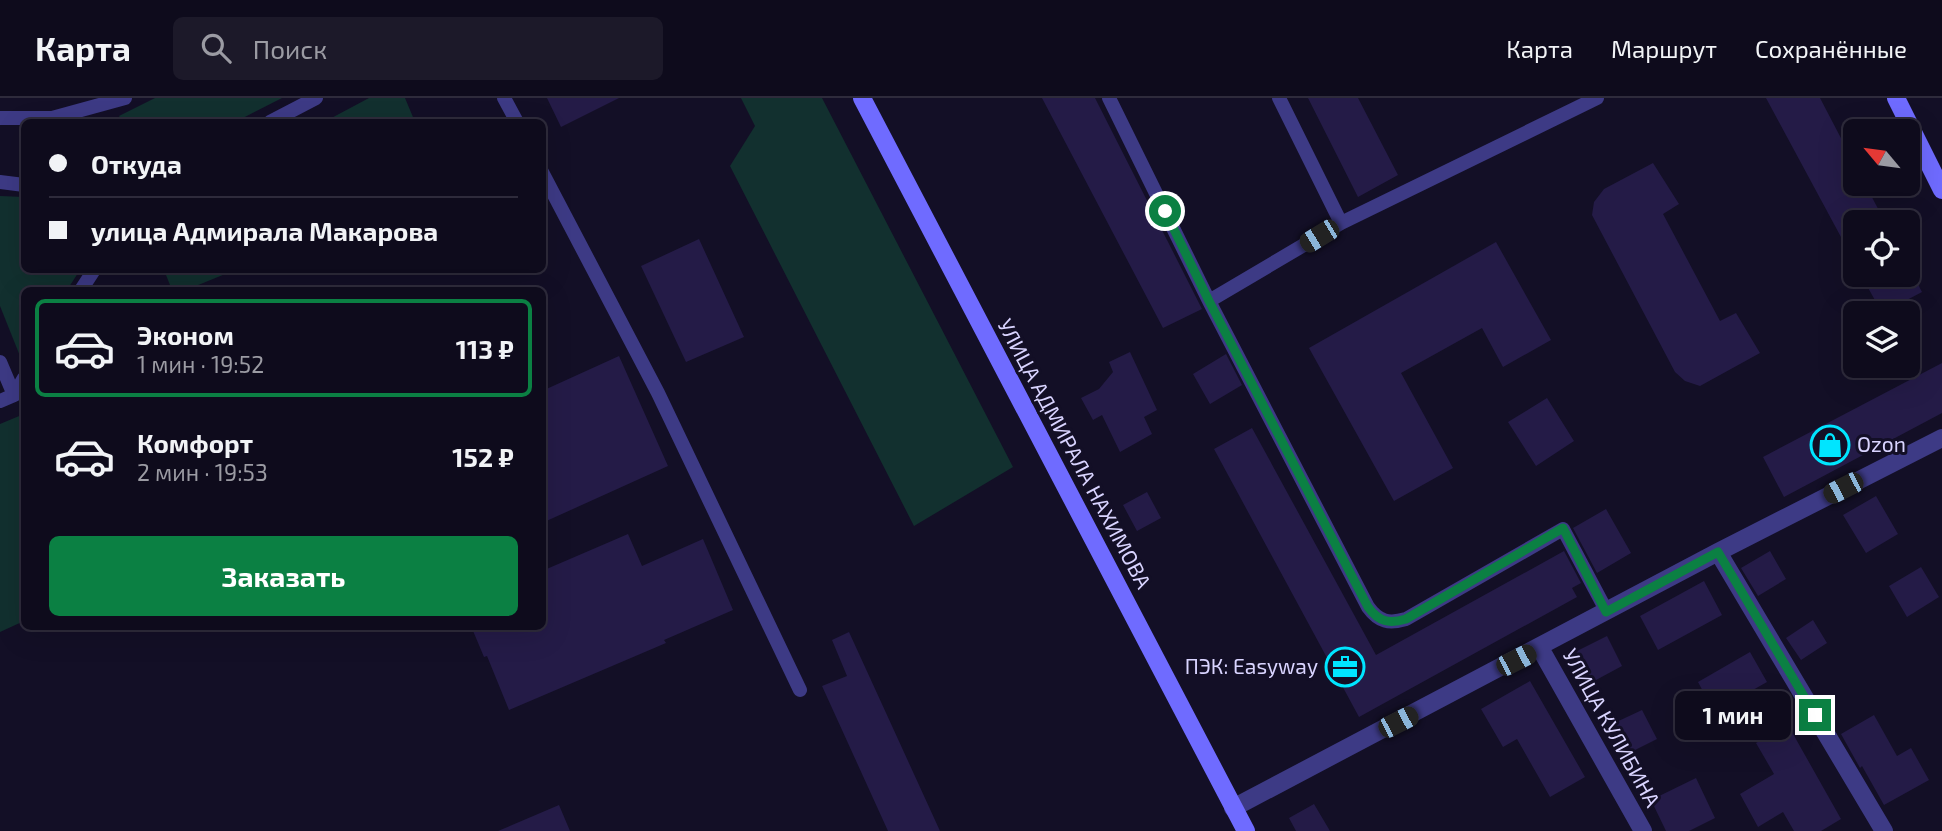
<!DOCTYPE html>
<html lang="ru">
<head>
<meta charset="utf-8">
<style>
	body { margin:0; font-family:"Exo 2",sans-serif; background:#1c1929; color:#f1f3f6; height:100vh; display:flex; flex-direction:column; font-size:26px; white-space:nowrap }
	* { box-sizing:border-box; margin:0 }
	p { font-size:23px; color:#9b9ba3 }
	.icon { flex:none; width:38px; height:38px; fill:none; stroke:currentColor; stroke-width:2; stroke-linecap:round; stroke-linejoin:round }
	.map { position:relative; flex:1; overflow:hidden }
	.drawer { position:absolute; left:21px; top:189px; width:525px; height:343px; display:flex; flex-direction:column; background:#0e0b1c; border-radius:10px; box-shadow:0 7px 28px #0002,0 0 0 2px #2e2b3b }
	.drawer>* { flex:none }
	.guide { position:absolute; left:21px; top:21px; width:525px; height:154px; border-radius:10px; box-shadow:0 7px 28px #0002,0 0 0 2px #2e2b3b; display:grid; align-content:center; height:154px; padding:0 28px; background:#0e0b1c }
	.needle { width:46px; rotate:299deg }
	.tools { position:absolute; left:1843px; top:21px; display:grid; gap:14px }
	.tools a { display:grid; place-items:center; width:77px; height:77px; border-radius:10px; background:#0e0b1c; box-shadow:0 7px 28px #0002,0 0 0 2px #2e2b3b; font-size:35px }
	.end { position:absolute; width:32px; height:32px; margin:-16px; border:9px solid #0b8043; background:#fff; box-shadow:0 0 0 4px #fff }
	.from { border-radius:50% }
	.bubble { position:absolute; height:49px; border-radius:10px; background:#0e0b1c; box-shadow:0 7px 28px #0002,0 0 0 2px #2e2b3b; font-size:23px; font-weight:700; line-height:49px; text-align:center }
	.car { position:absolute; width:21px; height:42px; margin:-21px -10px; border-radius:9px; box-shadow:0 0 5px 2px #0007; background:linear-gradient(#222 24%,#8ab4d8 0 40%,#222 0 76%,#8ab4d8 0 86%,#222 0) }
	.guide b { display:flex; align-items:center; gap:24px; height:66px; font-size:26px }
	.guide b+b { border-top:2px solid #2e2b3b }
	.guide i { width:18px; height:18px; background:#f1f3f6 }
	ul { padding:12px 0 0; list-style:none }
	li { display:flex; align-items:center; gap:21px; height:98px; margin:0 14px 10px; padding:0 14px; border:4px solid transparent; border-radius:10px }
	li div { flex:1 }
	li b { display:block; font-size:26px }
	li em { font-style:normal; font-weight:700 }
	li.selected { border-color:#0b8043 }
	li>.icon { width:63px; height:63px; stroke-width:1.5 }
	.cta { display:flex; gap:14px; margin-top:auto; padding:14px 28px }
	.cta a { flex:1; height:80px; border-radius:10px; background:#0b8043; color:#fff; font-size:28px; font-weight:700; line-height:80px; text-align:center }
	header { display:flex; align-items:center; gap:42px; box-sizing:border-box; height:98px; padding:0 35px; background:#0e0b1c; border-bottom:2px solid #2e2b3b }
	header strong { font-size:33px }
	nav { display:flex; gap:38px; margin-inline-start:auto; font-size:24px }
	.search { width:490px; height:63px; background:#1c1929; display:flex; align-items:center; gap:18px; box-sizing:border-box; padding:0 24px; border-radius:10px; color:#9b9ba3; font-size:26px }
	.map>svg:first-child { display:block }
	.green { fill:#12302f }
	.building { fill:#241b47 }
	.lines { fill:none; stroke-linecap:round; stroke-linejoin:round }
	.lane { stroke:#3d3a85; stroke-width:14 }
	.street { stroke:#3d3a85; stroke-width:18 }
	.secondary { stroke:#6f6bff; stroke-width:18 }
	.route { stroke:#0b8043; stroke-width:9 }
	.labels { text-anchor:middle; stroke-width:6; stroke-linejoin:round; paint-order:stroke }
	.poi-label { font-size:21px; fill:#d9d4ff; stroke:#130f26; text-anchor:start }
	.street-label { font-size:21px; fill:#d9d4ff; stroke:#130f26 }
</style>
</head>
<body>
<header>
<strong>Карта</strong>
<div class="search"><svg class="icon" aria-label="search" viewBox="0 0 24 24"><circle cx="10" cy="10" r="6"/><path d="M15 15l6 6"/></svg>Поиск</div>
<nav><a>Карта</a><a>Маршрут</a><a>Сохранённые</a></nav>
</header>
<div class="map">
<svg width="1942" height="733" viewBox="0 0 1942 733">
	<rect width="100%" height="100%" fill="#130f26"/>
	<path class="green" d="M 155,0 L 282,0 L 235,24 L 123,24 L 119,18 Z
		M 369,0 L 405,0 L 415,24 L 324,24 Z
		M 741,0 L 822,0 L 1013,369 L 914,428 L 730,68 L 755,28 Z
		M 0,98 L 24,99 L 24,172 L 80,172 L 67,192 L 24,192 L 24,259 L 22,263 L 0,208 Z
		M 164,172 L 235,172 L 186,192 L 172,192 Z
		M 24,316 L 24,523 L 0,534 L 0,326 Z"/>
	<path class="building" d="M 547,0 L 619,0 L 561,29 Z
		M 1042,0 L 1095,0 L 1202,211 L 1163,230 Z
		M 1308,0 L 1358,0 L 1398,77 L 1358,99 Z
		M 1766,0 L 1820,0 L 1855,67 L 1855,86 L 1865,86 L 1885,124 L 1855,124 L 1855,165 Z
		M 1653,65 L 1679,106 L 1663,116 L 1720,223 L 1736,215 L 1760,255 L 1700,288 L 1685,283 L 1675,274 L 1592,117 L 1594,104 L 1604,91 Z
		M 699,141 L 744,239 L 686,264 L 641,168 Z
		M 1496,144 L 1551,242 L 1503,269 L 1482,230 L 1401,275 L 1453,370 L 1394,403 L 1309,250 Z
		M 1861,177 L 1913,177 L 1922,194 L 1882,215 Z
		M 1130,254 L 1157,312 L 1144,319 L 1152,336 L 1120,354 L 1102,317 L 1093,322 L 1081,300 L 1099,291 L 1113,274 L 1109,264 Z
		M 1226,256 L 1242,287 L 1210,306 L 1193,276 Z
		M 619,258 L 668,368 L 542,425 L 542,293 Z
		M 1942,265 L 1942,315 L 1784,399 L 1763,359 Z
		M 1547,300 L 1574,343 L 1536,368 L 1508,324 Z
		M 1252,330 L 1376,557 L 1564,453 L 1581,485 L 1572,490 L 1577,499 L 1359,619 L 1214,351 Z
		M 1147,394 L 1161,420 L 1137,433 L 1123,407 Z
		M 1876,398 L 1898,436 L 1866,455 L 1843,417 Z
		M 1606,411 L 1631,455 L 1597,475 L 1573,430 Z
		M 628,436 L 642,468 L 703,441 L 733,512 L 664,542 L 666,545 L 509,612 L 487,558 L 484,559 L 471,528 L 542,528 L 542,473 Z
		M 1770,453 L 1786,481 L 1758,498 L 1741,470 Z
		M 1921,469 L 1939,499 L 1907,519 L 1889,488 Z
		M 1704,483 L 1722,517 L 1658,552 L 1640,518 Z
		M 1813,522 L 1827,545 L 1801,562 L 1786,540 Z
		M 849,534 L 940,733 L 888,733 L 822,588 L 847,578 L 832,542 Z
		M 1607,538 L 1622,568 L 1583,589 L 1567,558 Z
		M 1750,554 L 1767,584 L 1714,614 L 1698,584 Z
		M 1530,583 L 1585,679 L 1550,699 L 1517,641 L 1503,649 L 1481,611 Z
		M 1642,612 L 1657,641 L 1625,657 L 1610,627 Z
		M 1874,617 L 1897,658 L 1911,650 L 1929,682 L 1884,707 L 1862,668 L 1860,670 L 1841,636 Z
		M 1788,627 L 1841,721 L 1821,733 L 1794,733 L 1783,714 L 1758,729 L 1740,696 L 1774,676 L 1756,645 Z
		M 1696,680 L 1715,720 L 1689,733 L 1666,733 L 1651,702 Z
		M 1314,706 L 1330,733 L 1296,733 L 1289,720 Z
		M 559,707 L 570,733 L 498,733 Z"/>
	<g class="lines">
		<path class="lane" d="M 504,0 L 517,24
			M 1109,0 L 1209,203 L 1368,509 C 1379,524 1389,526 1406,521 L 1563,431 L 1607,514
			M 1279,0 L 1341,125
			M 0,20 L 52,20 L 125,0
			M 270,24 L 316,0
			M 542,74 L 658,295 L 800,592
			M 0,84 L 24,87
			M 81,192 L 94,172
			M 1209,203 L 1341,125 L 1597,0
			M 0,264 L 14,297 L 24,292
			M 0,303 L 14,297 L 24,280"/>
		<path class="street" d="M 1718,454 L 1884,733
			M 1540,550 L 1643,733
			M 1233,710 L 1718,454 L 1942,340"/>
		<path class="secondary" d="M 862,0 L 1246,733
			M 1896,0 L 1942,92"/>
	</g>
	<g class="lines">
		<path class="route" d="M 1165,113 L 1209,203 L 1368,509 C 1379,524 1389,526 1406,521 L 1563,430 L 1606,514 L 1718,454 L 1815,617"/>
	</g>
	<defs>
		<symbol id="shop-ring" viewBox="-11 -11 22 22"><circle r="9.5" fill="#130f26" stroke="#00e5ff" stroke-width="1.5"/><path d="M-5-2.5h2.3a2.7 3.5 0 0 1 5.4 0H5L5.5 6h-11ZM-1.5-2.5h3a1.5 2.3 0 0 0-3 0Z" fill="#00e5ff"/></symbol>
		<symbol id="office-ring" viewBox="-11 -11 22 22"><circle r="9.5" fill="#130f26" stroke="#00e5ff" stroke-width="1.5"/><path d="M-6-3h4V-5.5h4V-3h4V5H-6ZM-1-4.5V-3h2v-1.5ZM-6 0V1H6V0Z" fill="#00e5ff"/></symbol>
	</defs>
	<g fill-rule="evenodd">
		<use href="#shop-ring" x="1808" y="325" width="44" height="44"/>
		<use href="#office-ring" x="1323" y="547" width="44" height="44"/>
	</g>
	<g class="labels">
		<g class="poi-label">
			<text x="1857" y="354">Ozon</text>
			<text x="1318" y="576" text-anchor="end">ПЭК: Easyway</text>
		</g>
		<g class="street-label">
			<text transform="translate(1074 356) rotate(62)" y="7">УЛИЦА АДМИРАЛА НАХИМОВА</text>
			<text transform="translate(1611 630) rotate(61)" y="7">УЛИЦА КУЛИБИНА</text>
		</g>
	</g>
</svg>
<div class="tools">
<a><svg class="needle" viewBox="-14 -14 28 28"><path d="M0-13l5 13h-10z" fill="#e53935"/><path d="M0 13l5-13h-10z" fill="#9b9ba3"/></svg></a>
<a><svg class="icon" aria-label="locate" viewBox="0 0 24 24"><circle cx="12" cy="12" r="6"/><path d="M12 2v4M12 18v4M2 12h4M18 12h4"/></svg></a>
<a><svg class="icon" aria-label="layers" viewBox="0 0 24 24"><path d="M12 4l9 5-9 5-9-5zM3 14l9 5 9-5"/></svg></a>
</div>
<i class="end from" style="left:1165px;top:113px"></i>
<i class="end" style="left:1815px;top:617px"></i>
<div class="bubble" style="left:1675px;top:593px;width:116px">1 мин</div>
<i class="car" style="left:1319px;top:138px;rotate:239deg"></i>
<i class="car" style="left:1843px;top:390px;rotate:243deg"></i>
<i class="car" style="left:1516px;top:562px;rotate:63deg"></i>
<i class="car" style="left:1398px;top:624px;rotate:63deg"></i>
<div class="guide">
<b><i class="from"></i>Откуда</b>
<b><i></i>улица Адмирала Макарова</b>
</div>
<section class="drawer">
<ul>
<li class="selected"><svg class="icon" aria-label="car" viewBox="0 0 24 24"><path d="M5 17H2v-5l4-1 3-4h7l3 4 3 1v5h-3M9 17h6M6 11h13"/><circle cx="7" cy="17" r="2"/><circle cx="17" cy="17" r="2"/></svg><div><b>Эконом</b><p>1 мин · 19:52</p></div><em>113 ₽</em></li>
<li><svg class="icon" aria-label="car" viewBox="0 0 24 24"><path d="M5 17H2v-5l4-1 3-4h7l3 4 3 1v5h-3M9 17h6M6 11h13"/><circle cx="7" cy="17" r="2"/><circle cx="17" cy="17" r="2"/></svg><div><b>Комфорт</b><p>2 мин · 19:53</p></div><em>152 ₽</em></li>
</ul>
<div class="cta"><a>Заказать</a></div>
</section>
</div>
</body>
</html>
